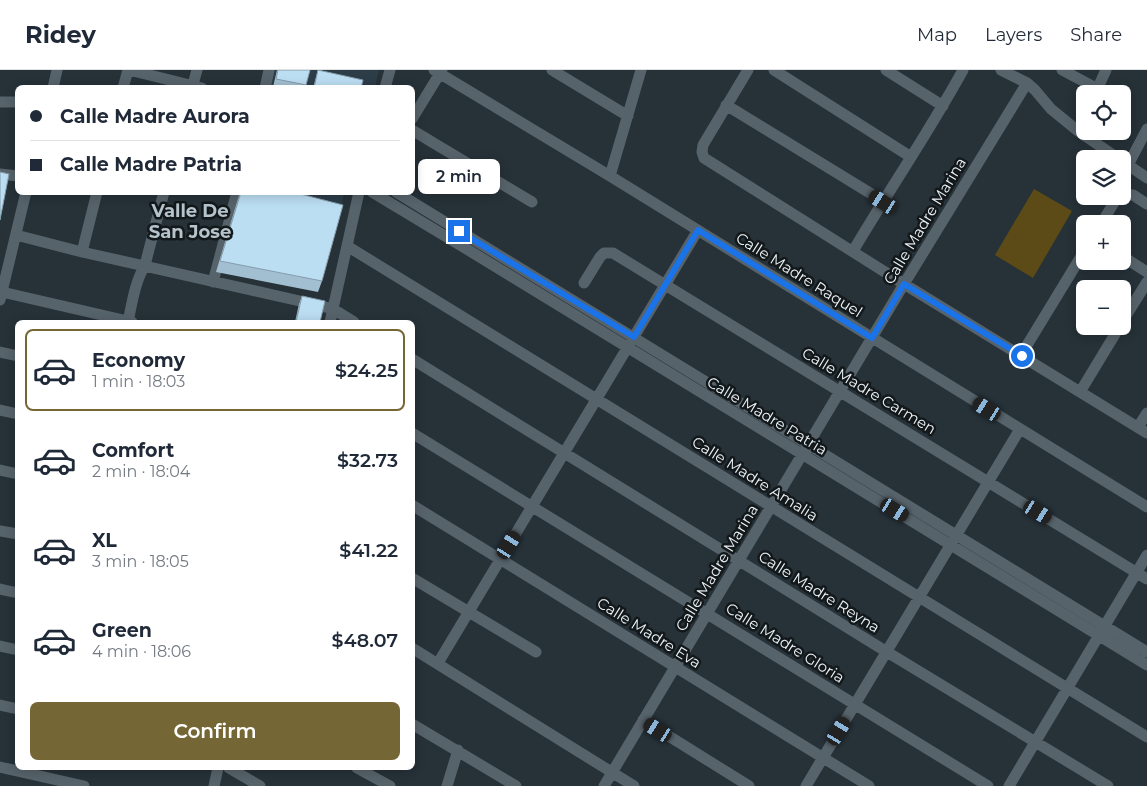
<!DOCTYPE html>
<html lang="en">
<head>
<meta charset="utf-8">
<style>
	body { margin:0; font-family:Montserrat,sans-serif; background:#f2f2f3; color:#1f2937; height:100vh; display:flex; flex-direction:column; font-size:19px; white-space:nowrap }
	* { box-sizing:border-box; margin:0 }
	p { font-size:16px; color:#747a83 }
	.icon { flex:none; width:28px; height:28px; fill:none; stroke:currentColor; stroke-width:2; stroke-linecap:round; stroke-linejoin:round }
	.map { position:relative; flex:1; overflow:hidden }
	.drawer { position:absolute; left:15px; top:250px; width:400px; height:450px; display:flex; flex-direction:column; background:#fff; border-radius:8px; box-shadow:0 2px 12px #0003 }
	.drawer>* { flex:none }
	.hud { position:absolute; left:15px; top:15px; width:400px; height:110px; border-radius:8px; box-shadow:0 2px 12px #0003; display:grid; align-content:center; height:110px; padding:0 15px; background:#fff }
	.fabs { position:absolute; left:1076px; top:15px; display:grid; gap:10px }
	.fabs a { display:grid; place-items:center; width:55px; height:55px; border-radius:8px; background:#fff; box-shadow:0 2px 12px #0003; font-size:25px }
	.end { position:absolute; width:22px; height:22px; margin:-11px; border:6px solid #1a73e8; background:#fff; box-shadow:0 0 0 2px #fff }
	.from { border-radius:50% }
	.bubble { position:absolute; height:35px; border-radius:8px; background:#fff; box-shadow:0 2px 12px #0003; font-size:16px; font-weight:600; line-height:35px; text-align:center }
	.car { position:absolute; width:15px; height:30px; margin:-15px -8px; border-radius:6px; box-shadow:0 0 4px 1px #0007; background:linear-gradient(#222 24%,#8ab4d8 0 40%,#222 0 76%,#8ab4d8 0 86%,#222 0) }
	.hud b { display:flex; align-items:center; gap:18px; height:48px; font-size:19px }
	.hud b+b { border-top:1px solid #e0e1e3 }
	.hud i { width:12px; height:12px; background:#1f2937 }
	ul { padding:9px 0 0; list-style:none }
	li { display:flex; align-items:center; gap:15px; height:82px; margin:0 10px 8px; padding:0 5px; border:2px solid transparent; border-radius:8px }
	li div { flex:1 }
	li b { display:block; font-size:19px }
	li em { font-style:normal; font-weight:600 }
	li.on { border-color:#746735 }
	li>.icon { width:45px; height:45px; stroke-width:1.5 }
	.cta { display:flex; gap:10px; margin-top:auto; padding:10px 15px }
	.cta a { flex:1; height:58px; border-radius:8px; background:#746735; color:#fff; font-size:20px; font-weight:600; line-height:58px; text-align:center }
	header { display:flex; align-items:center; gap:30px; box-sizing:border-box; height:70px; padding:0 25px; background:#fff; border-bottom:1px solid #e0e1e3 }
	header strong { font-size:24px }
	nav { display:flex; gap:28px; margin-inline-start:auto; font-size:18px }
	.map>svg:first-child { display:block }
	.built { fill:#2c3d48 }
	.green { fill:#5c4b16 }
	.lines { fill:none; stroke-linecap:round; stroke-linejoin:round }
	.minor { stroke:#57636b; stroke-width:11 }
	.wall { fill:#a2bfd1 }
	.building { fill:#bcdef3; stroke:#849baa }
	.route { stroke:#1a73e8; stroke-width:6 }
	.labels { text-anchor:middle; stroke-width:5; stroke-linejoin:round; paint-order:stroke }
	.street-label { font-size:15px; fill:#edf4f8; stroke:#13181b }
	.quarter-label { font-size:18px; font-weight:bold; fill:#b5c3cb; stroke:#13181b }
</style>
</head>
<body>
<header>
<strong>Ridey</strong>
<nav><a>Map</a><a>Layers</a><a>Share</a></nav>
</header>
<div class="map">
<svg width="1147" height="716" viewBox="0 0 1147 716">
	<rect width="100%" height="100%" fill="#263138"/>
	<path class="built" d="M 272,0 L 379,0 L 375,17 L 268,18 Z
		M 259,123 L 344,123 L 340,144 Z"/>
	<path class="green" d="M 1034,119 L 1072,141 L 1033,208 L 995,185 Z"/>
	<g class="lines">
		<path class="minor" d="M 129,0 L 202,18
			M 434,0 L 610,106 L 1147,437
			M 552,0 L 628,46
			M 748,0 L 703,75 L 702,82 L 704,88 L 904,214 L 1147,363
			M 774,0 L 911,87
			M 886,0 L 943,36
			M 1001,0 L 1027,13 L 1035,20 L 1051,39 L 1078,61 L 1119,89
			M 1062,0 L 1098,19
			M 53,18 L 57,0
			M 123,18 L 128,0
			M 192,18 L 197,0
			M 265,18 L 269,0
			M 385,18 L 390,0
			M 1095,24 L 1106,0
			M 0,32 L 18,32
			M 726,35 L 883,131
			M 412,49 L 442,0
			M 412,60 L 532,132
			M 1078,61 L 1085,46
			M 1122,91 L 1147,108
			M 1128,95 L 1147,59
			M 0,104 L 18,106
			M 610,106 L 641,0
			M 372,122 L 465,178 L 1147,595
			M 396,122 L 1147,582
			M 1122,124 L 1133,125 L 1147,134
			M 1101,154 L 1118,126
			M 16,165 L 82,182 L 313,234 L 333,239 L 354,252
			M 347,176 L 1147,667
			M 853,181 C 889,120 929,62 963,0
			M 82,182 L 97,122
			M 1122,186 L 1147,202
			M 213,212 L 237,122
			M 584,213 L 600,187 L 604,183 L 613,183 L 1147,509
			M 2,222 L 132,252
			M 0,230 L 26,122
			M 128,252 C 132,233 135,212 145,195 L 164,122
			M 330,252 L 359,122
			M 1122,252 L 1147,212
			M 0,282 L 18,286
			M 1021,285 L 1085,180
			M 412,289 L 887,582 L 1108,716
			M 1080,322 L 1120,256
			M 0,340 L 18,344
			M 1138,357 L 1147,343
			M 412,363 L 988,716
			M 0,400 L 18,404
			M 412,435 L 869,716
			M 0,461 L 18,464
			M 412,508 L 536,582
			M 0,519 L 18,523
			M 0,576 L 18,580
			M 412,578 L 634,716
			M 438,593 L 698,160
			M 0,635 L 18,639
			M 643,650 L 749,716
			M 412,654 L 516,716
			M 0,697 L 84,716
			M 229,698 L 260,716
			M 357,698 L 390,716
			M 214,716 L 218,698
			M 447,716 L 458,680
			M 604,716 L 904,214 L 1027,13
			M 806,716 L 1020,359
			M 1009,716 L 1147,485"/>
	</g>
	<path class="wall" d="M 277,0 L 310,0 L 305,18 L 273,17 Z
		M 318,0 L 361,18 L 313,18 Z
		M 240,122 L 293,122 L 322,211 L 318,222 L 216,202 Z
		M 316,122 L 328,122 L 327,125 Z
		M 302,226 L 320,252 L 295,252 L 299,234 Z"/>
	<path class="building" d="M 278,0 L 310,0 L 306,15 L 276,9 Z
		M 318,0 L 363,10 L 361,18 L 314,18 Z
		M 0,102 L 9,104 L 0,150 Z
		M 241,122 L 293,122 L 343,135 L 322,211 L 220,191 Z
		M 302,226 L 325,231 L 320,252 L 296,252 Z"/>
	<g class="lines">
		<path class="route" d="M 459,161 L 634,267 L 698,160 L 872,268 L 904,214 L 1022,286"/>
	</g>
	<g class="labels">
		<g class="street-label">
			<text transform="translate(925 151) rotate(-59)" y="5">Calle Madre Marina</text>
			<text transform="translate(799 205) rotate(32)" y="5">Calle Madre Raquel</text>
			<text transform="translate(869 321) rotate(31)" y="5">Calle Madre Carmen</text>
			<text transform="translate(767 346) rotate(31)" y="5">Calle Madre Patria</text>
			<text transform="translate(755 409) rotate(32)" y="5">Calle Madre Amalia</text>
			<text transform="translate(717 498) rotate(-59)" y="5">Calle Madre Marina</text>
			<text transform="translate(819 522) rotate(32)" y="5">Calle Madre Reyna</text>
			<text transform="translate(649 563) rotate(32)" y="5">Calle Madre Eva</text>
			<text transform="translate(785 573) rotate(32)" y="5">Calle Madre Gloria</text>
		</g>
		<g class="quarter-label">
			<text x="190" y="147">Valle De<tspan x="190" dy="21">San Jose</tspan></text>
		</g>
	</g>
</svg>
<div class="fabs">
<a><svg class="icon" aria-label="locate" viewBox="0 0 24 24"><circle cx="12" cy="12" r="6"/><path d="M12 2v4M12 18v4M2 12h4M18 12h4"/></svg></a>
<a><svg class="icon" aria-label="layers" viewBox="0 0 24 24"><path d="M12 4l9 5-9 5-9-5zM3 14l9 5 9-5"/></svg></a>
<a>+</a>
<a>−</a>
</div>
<i class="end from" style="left:1022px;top:286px"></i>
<i class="end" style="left:459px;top:161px"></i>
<div class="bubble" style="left:418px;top:89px;width:82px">2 min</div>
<i class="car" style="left:883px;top:132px;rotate:302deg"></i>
<i class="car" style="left:987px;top:339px;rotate:302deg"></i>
<i class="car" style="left:895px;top:440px;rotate:121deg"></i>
<i class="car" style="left:1038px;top:442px;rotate:121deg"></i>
<i class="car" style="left:509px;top:475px;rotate:32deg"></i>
<i class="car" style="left:658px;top:660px;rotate:302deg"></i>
<i class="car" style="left:839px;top:661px;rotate:31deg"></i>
<div class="hud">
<b><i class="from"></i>Calle Madre Aurora</b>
<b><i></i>Calle Madre Patria</b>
</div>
<section class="drawer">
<ul>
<li class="on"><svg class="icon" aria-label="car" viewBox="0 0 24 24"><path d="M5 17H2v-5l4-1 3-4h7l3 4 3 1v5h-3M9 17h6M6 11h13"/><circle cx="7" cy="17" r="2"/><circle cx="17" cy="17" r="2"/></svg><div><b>Economy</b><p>1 min · 18:03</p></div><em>$24.25</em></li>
<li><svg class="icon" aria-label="car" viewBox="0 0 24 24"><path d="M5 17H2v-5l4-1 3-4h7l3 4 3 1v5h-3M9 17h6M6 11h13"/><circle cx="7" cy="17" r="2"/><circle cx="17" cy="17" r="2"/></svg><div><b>Comfort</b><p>2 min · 18:04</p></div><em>$32.73</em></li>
<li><svg class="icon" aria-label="car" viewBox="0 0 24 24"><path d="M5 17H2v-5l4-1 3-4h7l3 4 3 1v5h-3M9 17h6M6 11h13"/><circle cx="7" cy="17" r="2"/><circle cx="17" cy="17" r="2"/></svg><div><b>XL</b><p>3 min · 18:05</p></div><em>$41.22</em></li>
<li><svg class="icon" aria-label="car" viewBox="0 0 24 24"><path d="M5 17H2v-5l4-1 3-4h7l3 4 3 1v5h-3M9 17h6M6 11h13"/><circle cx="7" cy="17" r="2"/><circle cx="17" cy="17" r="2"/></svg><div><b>Green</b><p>4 min · 18:06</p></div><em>$48.07</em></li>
</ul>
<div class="cta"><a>Confirm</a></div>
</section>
</div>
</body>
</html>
